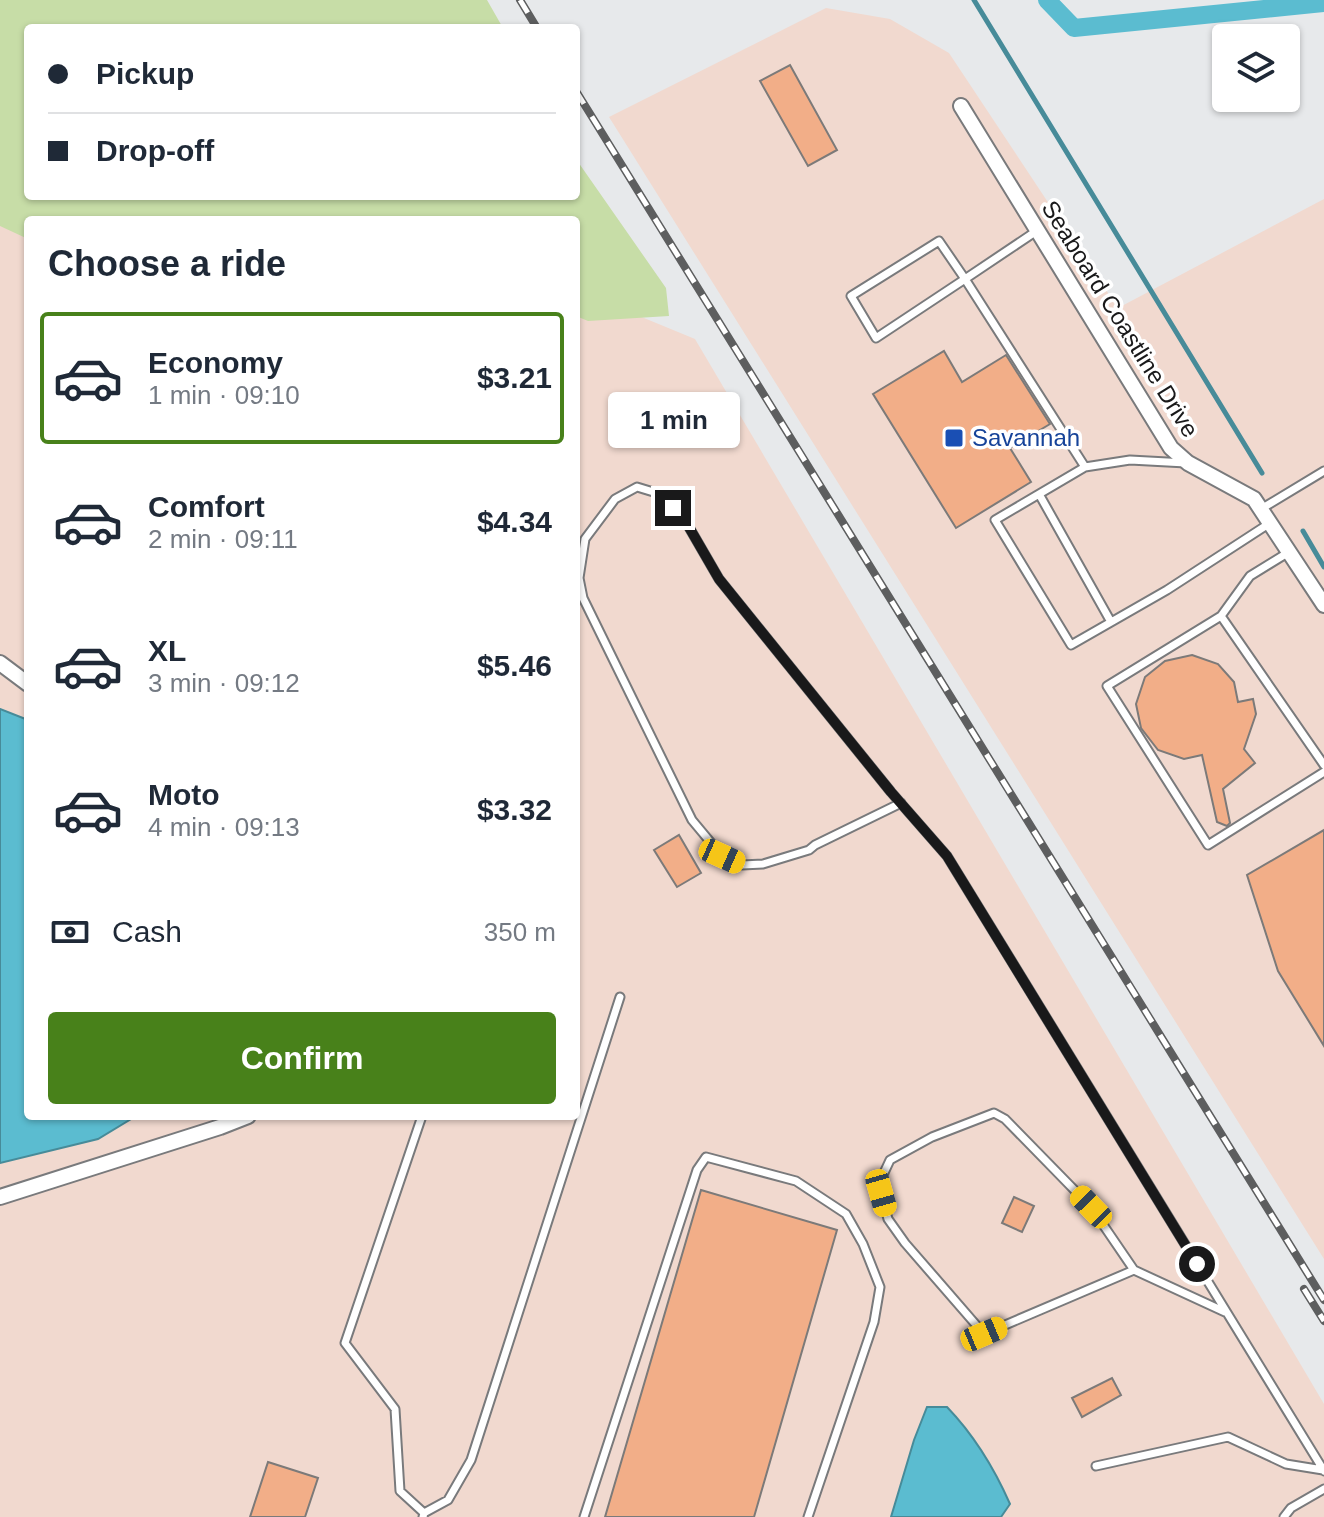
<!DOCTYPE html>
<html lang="en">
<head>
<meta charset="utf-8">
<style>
	body { margin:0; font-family:Helvetica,sans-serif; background:#f2f2f3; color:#1f2937; height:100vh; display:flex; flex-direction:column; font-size:30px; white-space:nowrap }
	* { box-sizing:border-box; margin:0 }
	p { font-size:26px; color:#747a83 }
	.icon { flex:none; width:44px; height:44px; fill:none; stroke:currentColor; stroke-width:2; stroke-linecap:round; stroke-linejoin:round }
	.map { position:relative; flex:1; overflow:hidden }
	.drawer { position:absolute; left:24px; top:216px; width:556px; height:904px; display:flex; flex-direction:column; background:#fff; border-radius:8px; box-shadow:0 2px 6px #0004 }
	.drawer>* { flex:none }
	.top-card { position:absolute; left:24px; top:24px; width:556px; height:176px; border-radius:8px; box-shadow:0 2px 6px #0004; display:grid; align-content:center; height:176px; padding:0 24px; background:#fff }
	.tools { position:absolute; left:1212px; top:24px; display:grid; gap:16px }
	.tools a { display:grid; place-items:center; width:88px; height:88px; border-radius:8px; background:#fff; box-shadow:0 2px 6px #0004; font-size:40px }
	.end { position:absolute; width:36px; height:36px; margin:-18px; border:10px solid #19191a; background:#fff; box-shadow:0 0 0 4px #fff }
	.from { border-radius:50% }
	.bubble { position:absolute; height:56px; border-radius:8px; background:#fff; box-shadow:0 2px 6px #0004; font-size:26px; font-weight:600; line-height:56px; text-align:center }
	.car { position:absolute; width:24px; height:48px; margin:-24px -12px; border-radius:10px; box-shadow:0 0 6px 2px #0007; background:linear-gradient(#f5c518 24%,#345 0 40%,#f5c518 0 76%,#345 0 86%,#f5c518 0) }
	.top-card b { display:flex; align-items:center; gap:28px; height:76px; font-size:30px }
	.top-card b+b { border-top:2px solid #e0e1e3 }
	.top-card i { width:20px; height:20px; background:#1f2937 }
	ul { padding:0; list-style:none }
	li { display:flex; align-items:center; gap:24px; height:132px; margin:0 16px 12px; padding:0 8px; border:4px solid transparent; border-radius:8px }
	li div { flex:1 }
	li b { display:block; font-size:30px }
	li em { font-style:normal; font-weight:600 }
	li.on { border-color:#48811a }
	li>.icon { width:72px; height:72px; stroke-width:1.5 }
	h2 { padding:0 24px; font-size:36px; line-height:96px }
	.pay { display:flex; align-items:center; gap:20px; height:88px; padding:0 24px; font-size:30px }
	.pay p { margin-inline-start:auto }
	.button { display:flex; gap:16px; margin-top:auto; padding:16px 24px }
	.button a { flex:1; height:92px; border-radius:8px; background:#48811a; color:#fff; font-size:32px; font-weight:600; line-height:92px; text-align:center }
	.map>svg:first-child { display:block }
	.industrial { fill:#f1d9cf }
	.green { fill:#c7dda7 }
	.water { fill:#5bbcd0; stroke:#478b99; stroke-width:2 }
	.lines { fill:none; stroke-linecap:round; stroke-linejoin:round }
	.stream { stroke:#478b99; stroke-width:5 }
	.canal { stroke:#5bbcd0; stroke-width:18 }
	.building { fill:#f2ae88; stroke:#7c7a79; stroke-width:2 }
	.service-casing { stroke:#797a7c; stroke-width:11 }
	.minor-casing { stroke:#797a7c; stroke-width:18 }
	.service { stroke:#fff; stroke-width:7 }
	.minor { stroke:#fff; stroke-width:14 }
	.rail-casing { stroke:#5d5e5f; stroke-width:8 }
	.rail { stroke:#fff; stroke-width:5; stroke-dasharray:15; stroke-linecap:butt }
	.route { stroke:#19191a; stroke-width:10 }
	.transit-dot { fill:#1a4fb4; stroke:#fff; stroke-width:3 }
	.labels { text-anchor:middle; stroke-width:7; stroke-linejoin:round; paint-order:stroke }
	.street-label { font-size:24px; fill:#19191a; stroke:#fff }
	.transit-label { font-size:24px; fill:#164399; stroke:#fff; text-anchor:start }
</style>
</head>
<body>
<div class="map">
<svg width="1324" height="1517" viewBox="0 0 1324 1517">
	<rect width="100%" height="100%" fill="#e7e9eb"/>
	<path class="industrial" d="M 826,8 L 890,19 L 949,53 L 1118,308 L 1324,199 L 1324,1259 L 609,117 Z
		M 0,176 L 28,196 L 28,1116 L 576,1116 L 576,290 L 695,339 L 1324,1404 L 1324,1517 L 0,1517 Z"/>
	<path class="green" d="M 0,0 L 487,0 L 503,28 L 28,28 L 28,196 L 576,196 L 576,159 L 666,288 L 669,316 L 588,321 L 576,316 L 576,220 L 28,220 L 28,239 L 0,226 Z"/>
	<path class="water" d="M 0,709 L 28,720 L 28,1116 L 136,1116 L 98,1139 L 0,1163 Z
		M 927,1407 L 947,1407 C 973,1434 995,1470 1010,1504 L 1001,1517 L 891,1517 L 914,1440 Z"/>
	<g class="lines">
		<path class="stream" d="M 974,0 L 1262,473
			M 1303,531 L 1324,567"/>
		<path class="canal" d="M 1047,0 L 1074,28 L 1324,3"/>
	</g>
	<path class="building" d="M 790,65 L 837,150 L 808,166 L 760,81 Z
		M 944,351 L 962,382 L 1006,355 L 1050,424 L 1010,448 L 1031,482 L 956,528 L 873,394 Z
		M 1192,655 L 1218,664 L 1234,682 L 1238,702 L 1253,699 L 1256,714 L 1244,749 L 1255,763 L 1223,789 L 1230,823 L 1227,826 L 1217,822 L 1202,755 L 1184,759 L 1158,750 L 1141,728 L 1136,704 L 1145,677 L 1165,661 Z
		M 1324,830 L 1324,1046 L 1278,971 L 1247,875 Z
		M 679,835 L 701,873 L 677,887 L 654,850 Z
		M 701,1190 L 837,1230 L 754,1517 L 605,1517 Z
		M 1014,1197 L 1034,1206 L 1022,1232 L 1002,1223 Z
		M 1112,1378 L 1121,1395 L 1082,1417 L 1072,1398 Z
		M 268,1462 L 318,1478 L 305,1517 L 250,1517 Z"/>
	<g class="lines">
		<defs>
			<path id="service" d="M 1038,230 L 965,279 L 1085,467
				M 939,241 L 965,279 L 876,338 L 851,296 Z
				M 1186,463 L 1130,460 L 1085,467 L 995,520 L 1071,645 L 1167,590 L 1270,523
				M 1039,494 L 1111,622
				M 1261,509 L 1324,471
				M 1289,552 L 1250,576 L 1221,616 L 1324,765
				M 1221,616 L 1107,686 L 1208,845 L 1324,772
				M 901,803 L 815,845 L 809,850 L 763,864 L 742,865 L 722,856 L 692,820 L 583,598 L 579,578 L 585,539 L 615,499 L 637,487 L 660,494 L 686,522 L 719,579 L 891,792 L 947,856 L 1324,1471
				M 422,1116 L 345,1343 L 395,1409 L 400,1491 L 424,1513
				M 1134,1270 L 1091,1207 L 1005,1119 L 994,1113 L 932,1137 L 890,1160 L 883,1175 L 881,1193 L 888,1219 L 905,1243 L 984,1334 L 1134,1270 L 1225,1312
				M 1096,1466 L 1228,1437 L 1286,1464 L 1323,1470
				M 423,1517 L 424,1513 L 448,1500 L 471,1460 L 620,997
				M 584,1517 L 697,1170 L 706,1157 L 796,1181 L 846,1214 L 863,1244 L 880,1287 L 874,1322 L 808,1517
				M 1284,1517 L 1291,1508 L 1324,1489"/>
			<path id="minor" d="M 961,106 L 1171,448 L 1188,463 L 1254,499 L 1324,605
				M 0,663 L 28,684
				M 0,1197 L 220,1127 L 248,1116"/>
		</defs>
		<use href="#service" class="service-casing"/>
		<use href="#minor" class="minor-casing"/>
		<use href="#service" class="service"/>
		<use href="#minor" class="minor"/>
		<defs>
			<path id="rail" d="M 520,0 L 537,28
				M 576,91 L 1324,1300
				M 1304,1289 L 1324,1321"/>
		</defs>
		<use href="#rail" class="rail-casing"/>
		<use href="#rail" class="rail"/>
	</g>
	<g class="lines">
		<path class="route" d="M 673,508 L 686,522 L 719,579 L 891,792 L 947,856 L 1197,1264"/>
	</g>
	<rect class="transit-dot" x="944" y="428" width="20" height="20" rx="4"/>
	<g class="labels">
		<g class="street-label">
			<text transform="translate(1120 319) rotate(58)" y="8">Seaboard Coastline Drive</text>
		</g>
		<g class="transit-label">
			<text x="972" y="446">Savannah</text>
		</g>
	</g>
</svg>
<div class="tools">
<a><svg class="icon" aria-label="layers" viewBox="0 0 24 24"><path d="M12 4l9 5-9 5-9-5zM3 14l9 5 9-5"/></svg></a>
</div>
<i class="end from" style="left:1197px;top:1264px"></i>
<i class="end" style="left:673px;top:508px"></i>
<div class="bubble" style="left:608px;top:392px;width:132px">1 min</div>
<i class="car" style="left:722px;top:856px;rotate:114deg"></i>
<i class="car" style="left:881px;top:1193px;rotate:164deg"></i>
<i class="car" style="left:1091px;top:1207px;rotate:316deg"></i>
<i class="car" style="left:984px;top:1334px;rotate:67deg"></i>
<div class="top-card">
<b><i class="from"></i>Pickup</b>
<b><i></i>Drop-off</b>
</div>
<section class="drawer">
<h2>Choose a ride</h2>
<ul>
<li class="on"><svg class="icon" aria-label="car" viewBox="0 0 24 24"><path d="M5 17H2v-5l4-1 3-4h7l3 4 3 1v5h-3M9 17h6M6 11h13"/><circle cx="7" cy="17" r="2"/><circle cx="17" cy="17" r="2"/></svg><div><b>Economy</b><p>1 min · 09:10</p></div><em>$3.21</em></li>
<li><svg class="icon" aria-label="car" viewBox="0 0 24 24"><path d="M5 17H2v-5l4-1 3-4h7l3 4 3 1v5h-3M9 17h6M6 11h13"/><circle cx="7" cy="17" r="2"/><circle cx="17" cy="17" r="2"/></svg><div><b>Comfort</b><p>2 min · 09:11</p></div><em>$4.34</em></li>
<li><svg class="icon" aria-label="car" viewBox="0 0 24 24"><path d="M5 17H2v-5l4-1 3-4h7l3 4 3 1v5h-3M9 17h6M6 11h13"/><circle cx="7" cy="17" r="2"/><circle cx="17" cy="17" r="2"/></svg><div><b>XL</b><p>3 min · 09:12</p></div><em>$5.46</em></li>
<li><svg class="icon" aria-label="car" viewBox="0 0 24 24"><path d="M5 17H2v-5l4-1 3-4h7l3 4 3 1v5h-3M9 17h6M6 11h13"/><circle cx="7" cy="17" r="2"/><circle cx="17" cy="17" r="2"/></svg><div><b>Moto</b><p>4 min · 09:13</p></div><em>$3.32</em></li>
</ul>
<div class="pay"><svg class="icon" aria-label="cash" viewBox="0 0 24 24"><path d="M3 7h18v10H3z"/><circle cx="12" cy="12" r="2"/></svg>Cash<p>350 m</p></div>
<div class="button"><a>Confirm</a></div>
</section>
</div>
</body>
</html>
